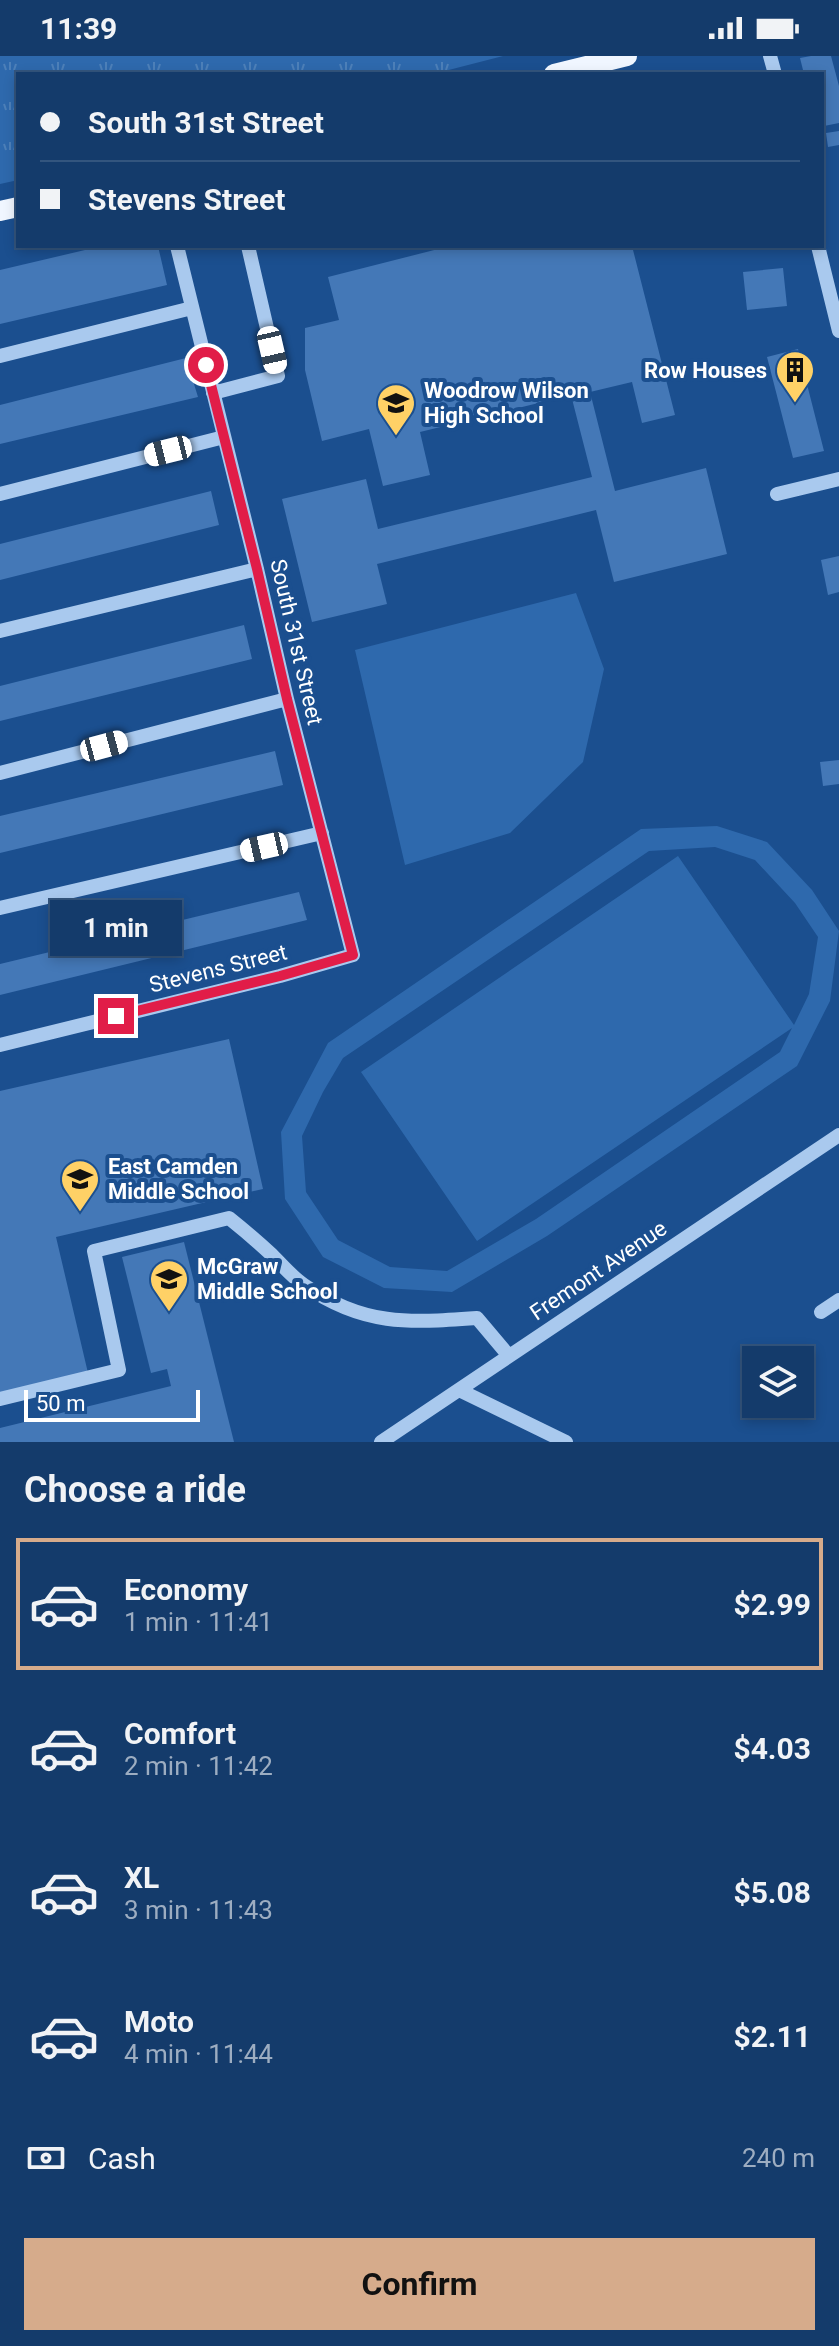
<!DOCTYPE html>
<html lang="en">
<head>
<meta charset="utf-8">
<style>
	body { margin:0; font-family:Roboto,sans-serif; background:#214673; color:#f1f3f6; height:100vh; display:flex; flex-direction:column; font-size:30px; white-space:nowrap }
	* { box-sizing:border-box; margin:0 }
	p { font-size:26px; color:#9dadc1 }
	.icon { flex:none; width:44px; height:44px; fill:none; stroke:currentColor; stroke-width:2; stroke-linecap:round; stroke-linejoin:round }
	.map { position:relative; height:1386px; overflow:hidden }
	.panel { display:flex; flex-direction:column; background:#143b6b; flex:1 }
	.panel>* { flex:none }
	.guide { position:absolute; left:16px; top:16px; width:808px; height:176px; border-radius:0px; box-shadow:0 4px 12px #0003,0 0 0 2px #33557e; display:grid; align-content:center; height:176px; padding:0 24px; background:#143b6b }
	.buttons { position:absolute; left:742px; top:1290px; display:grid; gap:16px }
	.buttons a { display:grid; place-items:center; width:72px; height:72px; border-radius:0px; background:#143b6b; box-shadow:0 4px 12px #0003,0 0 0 2px #33557e; font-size:40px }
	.scale { position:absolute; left:24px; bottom:20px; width:176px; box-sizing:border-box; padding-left:8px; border:4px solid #fff; border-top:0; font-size:22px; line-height:28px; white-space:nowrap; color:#fff; -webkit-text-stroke:6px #1b4f8f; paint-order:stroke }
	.end { position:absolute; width:36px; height:36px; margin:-18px; border:10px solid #e11d48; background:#fff; box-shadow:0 0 0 4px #fff }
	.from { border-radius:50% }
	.bubble { position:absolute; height:56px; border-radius:0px; background:#143b6b; box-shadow:0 4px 12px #0003,0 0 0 2px #33557e; font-size:26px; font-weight:700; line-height:56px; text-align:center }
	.car { position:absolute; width:24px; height:48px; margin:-24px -12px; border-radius:10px; box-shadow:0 0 6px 2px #0007; background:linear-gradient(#fff 24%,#345 0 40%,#fff 0 76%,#345 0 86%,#fff 0) }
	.guide b { display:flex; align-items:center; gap:28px; height:76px; font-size:30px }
	.guide b+b { border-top:2px solid #33557e }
	.guide i { width:20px; height:20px; background:#f1f3f6 }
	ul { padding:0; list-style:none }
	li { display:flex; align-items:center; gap:24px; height:132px; margin:0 16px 12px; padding:0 8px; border:4px solid transparent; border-radius:0px }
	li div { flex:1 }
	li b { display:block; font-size:30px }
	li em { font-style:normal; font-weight:700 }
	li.selected { border-color:#d6ab8b }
	li>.icon { width:72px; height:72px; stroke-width:1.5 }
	h2 { padding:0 24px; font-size:36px; line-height:96px }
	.pay { display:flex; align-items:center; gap:20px; height:88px; padding:0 24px; font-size:30px }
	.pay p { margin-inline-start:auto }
	.button { display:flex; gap:16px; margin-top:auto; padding:16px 24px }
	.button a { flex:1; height:92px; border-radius:0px; background:#d6ab8b; color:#111; font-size:32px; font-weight:700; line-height:92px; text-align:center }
	.status { display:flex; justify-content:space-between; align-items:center; height:56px; padding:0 40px; background:#143b6b; direction:ltr }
	.status svg { height:22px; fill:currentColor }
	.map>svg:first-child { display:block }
	.grass { fill:url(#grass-tufts) }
	.pitch { fill:#2e69ad; fill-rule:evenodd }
	.building { fill:#4478b7 }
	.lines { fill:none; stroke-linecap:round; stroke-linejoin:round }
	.minor { stroke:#a9c9ee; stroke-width:14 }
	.major { stroke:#f0f6ff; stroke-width:20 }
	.route { stroke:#e11d48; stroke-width:10 }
	.labels { text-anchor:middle; stroke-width:8; stroke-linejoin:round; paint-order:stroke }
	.poi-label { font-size:22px; font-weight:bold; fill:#fff; stroke:#1b4f8f; text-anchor:start }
	.street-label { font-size:22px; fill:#fff; stroke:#1b4f8f }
</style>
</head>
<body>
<div class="status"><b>11:39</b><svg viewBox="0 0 49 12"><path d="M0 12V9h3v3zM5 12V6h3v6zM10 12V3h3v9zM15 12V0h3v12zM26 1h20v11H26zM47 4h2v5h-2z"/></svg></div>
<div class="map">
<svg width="839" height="1386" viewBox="0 0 839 1386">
	<defs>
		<pattern id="grass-tufts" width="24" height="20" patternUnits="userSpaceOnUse" patternTransform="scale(2)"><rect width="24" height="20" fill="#2e69ad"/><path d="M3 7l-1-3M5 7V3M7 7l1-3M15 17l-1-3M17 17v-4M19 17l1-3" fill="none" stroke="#4d80b9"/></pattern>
	</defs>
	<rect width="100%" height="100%" fill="#1b4f8f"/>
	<path class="grass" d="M 0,0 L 503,0 L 433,18 L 18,18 L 18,124 L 0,128 Z"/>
	<path class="pitch" d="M 576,537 L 604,613 L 583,706 L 510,777 L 405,809 L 355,594 Z
		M 717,770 L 767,786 L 812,834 L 839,875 L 830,945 L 797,1010 L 547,1180 L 452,1236 L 384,1232 L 323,1201 L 285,1143 L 281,1076 L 328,987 L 641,773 ZM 715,791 L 755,804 L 795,847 L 818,881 L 809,938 L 794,969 L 678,800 L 361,1016 L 477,1185 L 792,972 L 780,996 L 536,1163 L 447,1215 L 390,1211 L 338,1184 L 306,1136 L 302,1080 L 323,1036 L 343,1002 L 649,795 Z"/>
	<path class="building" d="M 811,0 L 831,0 L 839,30 L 839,67 L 824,70 L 822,18 L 804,18 L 800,2 Z
		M 839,75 L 839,89 L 828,91 L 826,77 Z
		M 102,190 L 158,190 L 167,229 L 0,268 L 0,214 Z
		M 450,190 L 632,190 L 675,359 L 642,367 L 632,326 L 590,336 L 615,435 L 706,412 L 727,498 L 614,526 L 596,454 L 377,508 L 387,548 L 312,566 L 282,443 L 366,423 L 378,473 L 592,421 L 571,339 L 420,376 L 430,419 L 383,430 L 369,373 L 322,385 L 305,314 L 305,272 L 339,264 L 328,221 Z
		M 783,212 L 787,250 L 747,254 L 743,216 Z
		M 798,293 L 824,395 L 793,402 L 767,301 Z
		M 186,302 L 198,341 L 0,388 L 0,349 Z
		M 211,435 L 219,469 L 0,524 L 0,488 Z
		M 839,500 L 839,536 L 828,539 L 821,504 Z
		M 244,569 L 252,603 L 0,665 L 0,630 Z
		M 275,695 L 283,729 L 0,797 L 0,760 Z
		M 839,704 L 839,728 L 823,730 L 820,706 Z
		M 299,836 L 307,864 L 0,939 L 0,908 Z
		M 229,983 L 263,1133 L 56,1181 L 88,1317 L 0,1337 L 0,1035 Z
		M 184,1186 L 234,1386 L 0,1386 L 0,1372 L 171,1330 L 167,1313 L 151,1317 L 122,1201 Z"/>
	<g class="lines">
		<path class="minor" d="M 770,0 L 775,18
			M 818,190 L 839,275
			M 0,300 L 192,252
			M 213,337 L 278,320 L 248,190
			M 0,438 L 224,381
			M 777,438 L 839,423
			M 0,575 L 257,513
			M 0,717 L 287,643
			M 0,852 L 322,777
			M 0,989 L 280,920 L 353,899 L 287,643 L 257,513 L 177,190
			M 821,1256 L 839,1244
			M 459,1334 L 566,1386
			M 0,1343 L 119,1314 L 94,1195 L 229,1162 C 244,1174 258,1186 272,1199 C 282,1209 292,1221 304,1229 C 363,1270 408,1267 477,1262 L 509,1300
			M 381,1386 L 839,1079"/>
		<path class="major" d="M 554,18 L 627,0
			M 0,155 L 18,151"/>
	</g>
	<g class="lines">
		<path class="route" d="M 116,960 L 280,920 L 353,899 L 287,643 L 257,513 L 206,309"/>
	</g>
	<defs>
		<symbol id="building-pin" viewBox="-11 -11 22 30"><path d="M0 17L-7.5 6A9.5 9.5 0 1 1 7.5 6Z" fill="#ffd166" stroke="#1b4f8f"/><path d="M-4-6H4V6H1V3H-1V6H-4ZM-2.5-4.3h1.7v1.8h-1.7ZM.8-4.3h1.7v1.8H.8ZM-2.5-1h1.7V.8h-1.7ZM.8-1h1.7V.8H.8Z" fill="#111"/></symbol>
		<symbol id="school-pin" viewBox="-11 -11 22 30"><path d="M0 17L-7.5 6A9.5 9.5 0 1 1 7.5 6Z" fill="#ffd166" stroke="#1b4f8f"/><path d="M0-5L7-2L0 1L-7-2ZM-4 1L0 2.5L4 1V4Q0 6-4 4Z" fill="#111"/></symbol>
	</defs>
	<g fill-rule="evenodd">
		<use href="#building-pin" x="773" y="292" width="44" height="60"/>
		<use href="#school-pin" x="374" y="325" width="44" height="60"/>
		<use href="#school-pin" x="58" y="1101" width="44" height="60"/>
		<use href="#school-pin" x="147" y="1201" width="44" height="60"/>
	</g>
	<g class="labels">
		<g class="poi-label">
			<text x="767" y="322" text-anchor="end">Row Houses</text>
			<text x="424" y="342">Woodrow Wilson<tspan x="424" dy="25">High School</tspan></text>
			<text x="108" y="1118">East Camden<tspan x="108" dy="25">Middle School</tspan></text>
			<text x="197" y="1218">McGraw<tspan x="197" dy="25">Middle School</tspan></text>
		</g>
		<g class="street-label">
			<text transform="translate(297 586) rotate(77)" y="8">South 31st Street</text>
			<text transform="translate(218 912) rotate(-14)" y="8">Stevens Street</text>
			<text transform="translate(598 1214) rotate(-34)" y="8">Fremont Avenue</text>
		</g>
	</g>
</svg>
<div class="buttons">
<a><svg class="icon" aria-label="layers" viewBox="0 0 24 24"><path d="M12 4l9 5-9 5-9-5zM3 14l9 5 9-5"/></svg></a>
</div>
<div class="scale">50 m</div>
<i class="end from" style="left:206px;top:309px"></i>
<i class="end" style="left:116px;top:960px"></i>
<div class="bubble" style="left:50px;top:844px;width:132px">1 min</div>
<i class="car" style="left:272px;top:294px;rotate:167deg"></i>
<i class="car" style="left:168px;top:395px;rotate:256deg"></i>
<i class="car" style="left:104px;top:690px;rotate:75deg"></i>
<i class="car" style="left:264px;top:791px;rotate:257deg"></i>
<div class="guide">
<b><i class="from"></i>South 31st Street</b>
<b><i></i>Stevens Street</b>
</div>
</div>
<section class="panel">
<h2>Choose a ride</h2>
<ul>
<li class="selected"><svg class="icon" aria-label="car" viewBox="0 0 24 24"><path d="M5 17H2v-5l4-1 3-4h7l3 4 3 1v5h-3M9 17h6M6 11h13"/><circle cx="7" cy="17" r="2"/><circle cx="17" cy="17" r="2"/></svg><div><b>Economy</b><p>1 min · 11:41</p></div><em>$2.99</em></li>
<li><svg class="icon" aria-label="car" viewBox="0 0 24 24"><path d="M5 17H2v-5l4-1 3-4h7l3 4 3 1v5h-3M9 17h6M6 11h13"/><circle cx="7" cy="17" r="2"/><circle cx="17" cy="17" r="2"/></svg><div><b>Comfort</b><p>2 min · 11:42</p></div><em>$4.03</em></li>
<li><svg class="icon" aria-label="car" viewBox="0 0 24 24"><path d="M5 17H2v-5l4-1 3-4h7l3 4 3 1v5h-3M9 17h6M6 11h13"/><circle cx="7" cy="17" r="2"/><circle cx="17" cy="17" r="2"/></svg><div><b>XL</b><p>3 min · 11:43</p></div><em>$5.08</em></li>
<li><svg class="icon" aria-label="car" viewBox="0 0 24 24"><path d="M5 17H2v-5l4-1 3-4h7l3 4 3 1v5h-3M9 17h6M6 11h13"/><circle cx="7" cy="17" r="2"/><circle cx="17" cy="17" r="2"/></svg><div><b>Moto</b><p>4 min · 11:44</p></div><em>$2.11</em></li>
</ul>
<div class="pay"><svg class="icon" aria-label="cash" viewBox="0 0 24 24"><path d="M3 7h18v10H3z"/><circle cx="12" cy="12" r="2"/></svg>Cash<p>240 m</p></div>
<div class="button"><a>Confirm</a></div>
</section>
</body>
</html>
